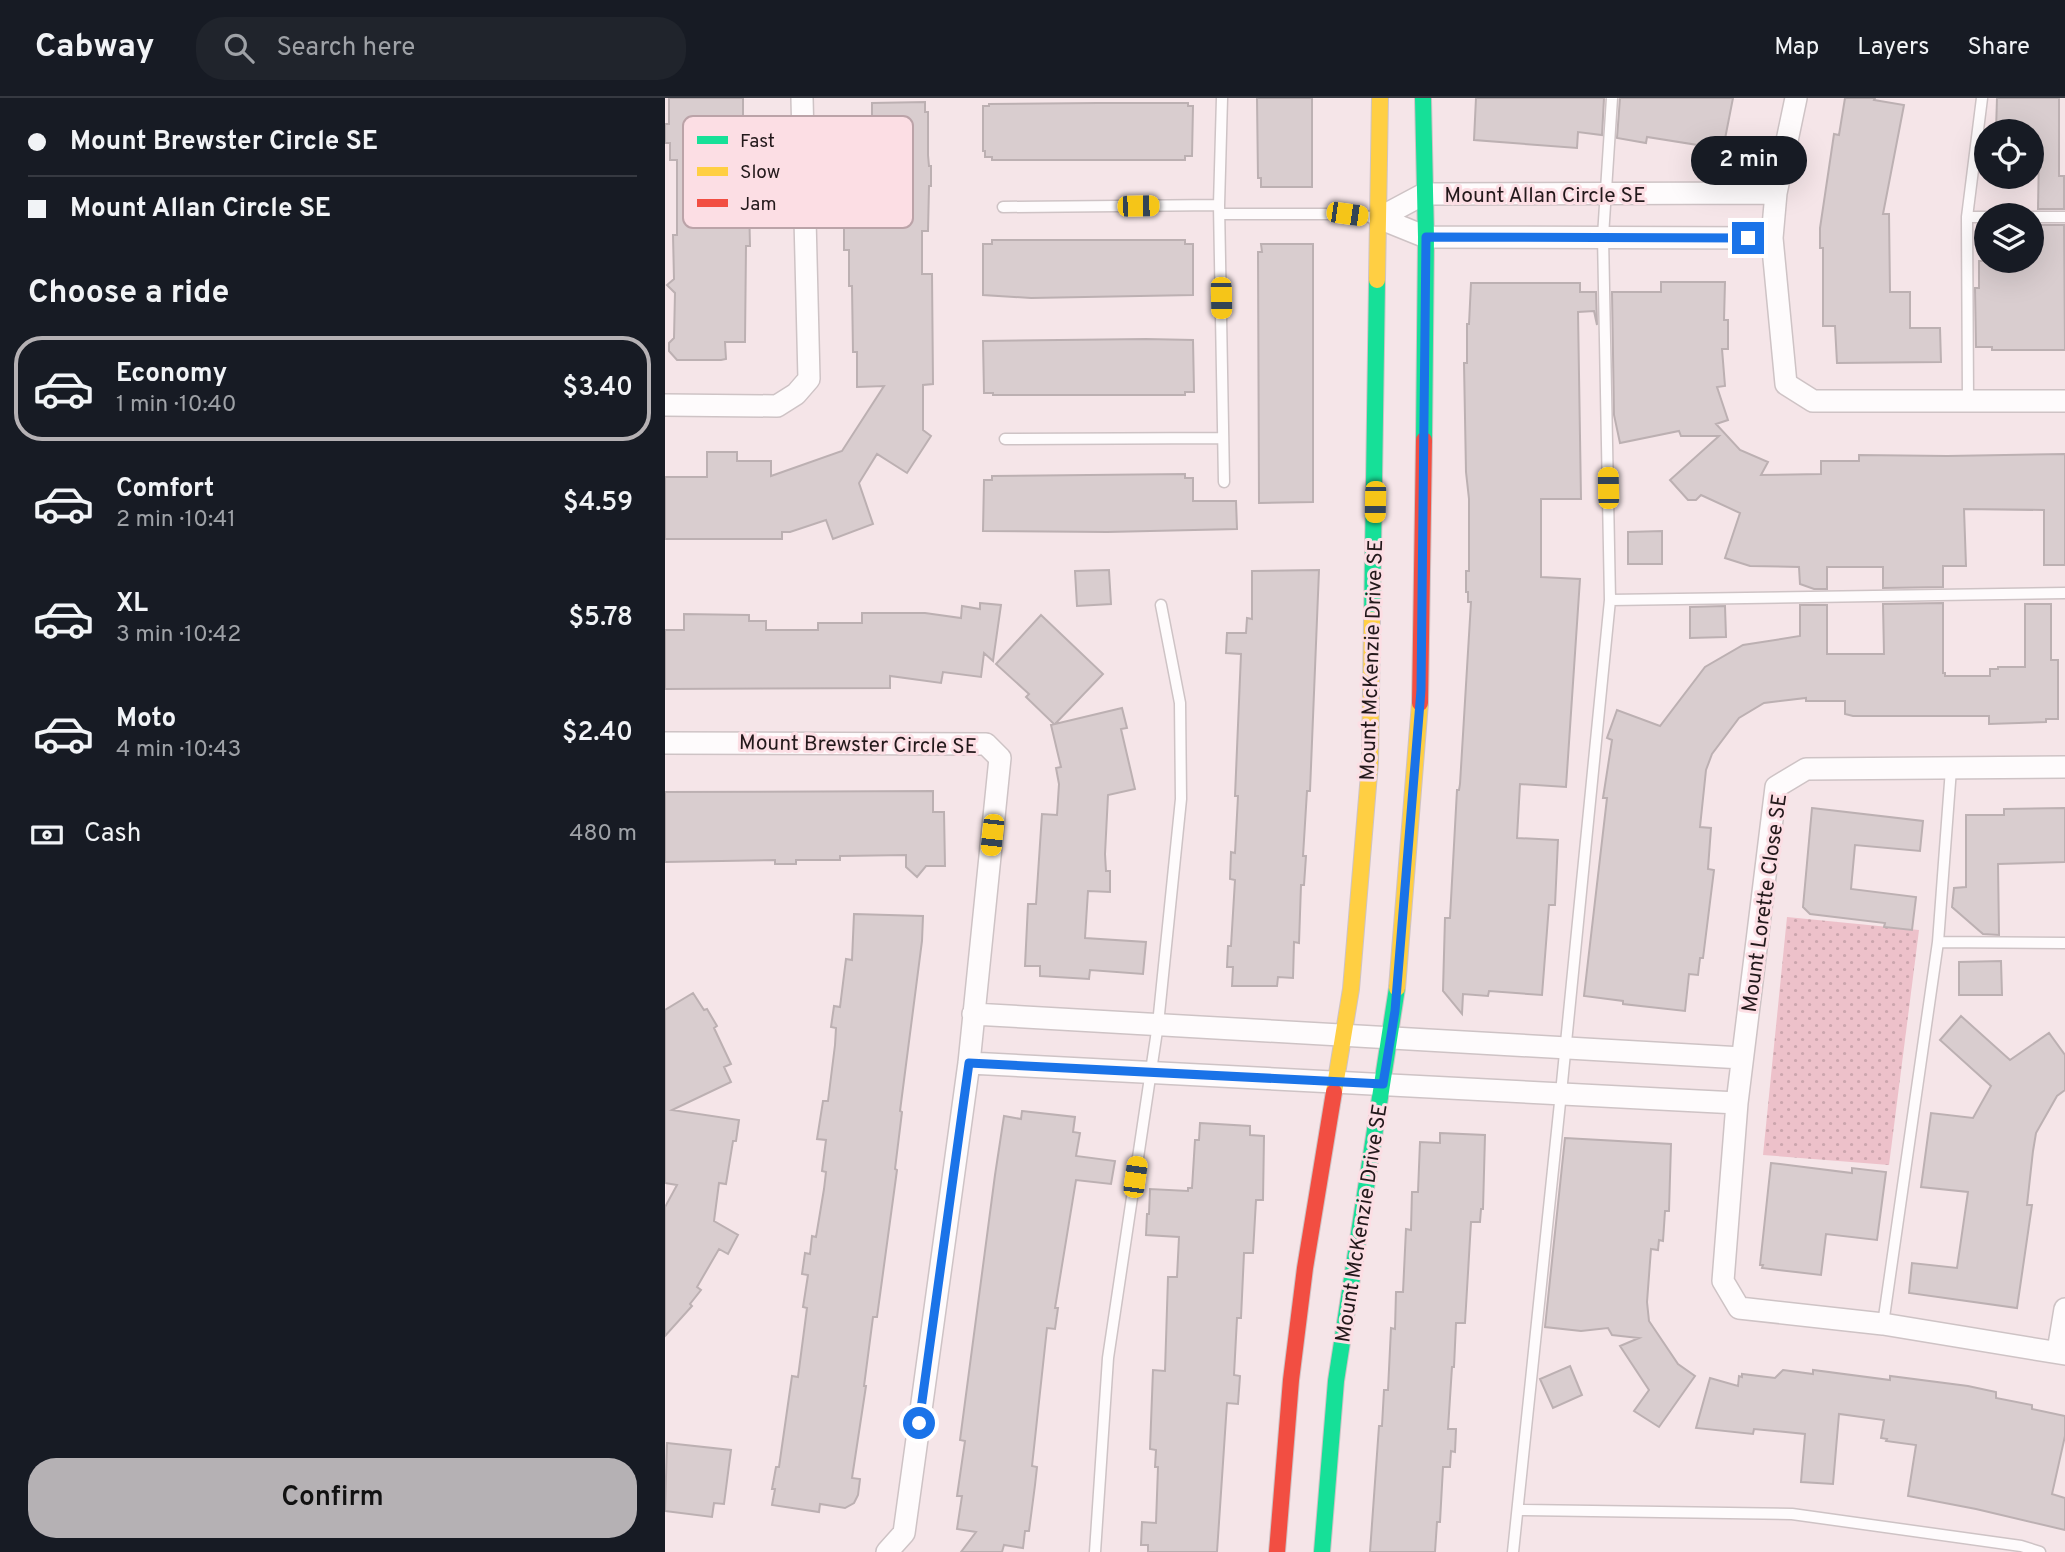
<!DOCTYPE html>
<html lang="en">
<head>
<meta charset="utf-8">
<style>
	body { margin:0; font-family:Overpass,sans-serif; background:#20242c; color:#f1f3f6; height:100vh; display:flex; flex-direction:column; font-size:26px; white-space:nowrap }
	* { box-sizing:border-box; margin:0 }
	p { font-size:23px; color:#9ea1a6 }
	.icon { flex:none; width:38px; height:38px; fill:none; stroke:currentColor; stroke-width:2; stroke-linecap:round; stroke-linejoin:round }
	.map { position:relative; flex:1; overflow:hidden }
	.drawer { display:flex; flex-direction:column; background:#171b24; width:665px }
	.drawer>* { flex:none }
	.guide { display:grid; align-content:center; height:154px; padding:0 28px; background:#171b24 }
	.controls { position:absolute; left:1309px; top:21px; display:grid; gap:14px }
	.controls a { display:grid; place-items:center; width:70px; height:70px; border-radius:50%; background:#171b24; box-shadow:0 7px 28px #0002; font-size:35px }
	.end { position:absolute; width:32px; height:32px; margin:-16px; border:9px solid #1a73e8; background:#fff; box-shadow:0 0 0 4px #fff }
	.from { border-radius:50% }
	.bubble { position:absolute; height:49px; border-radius:24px; background:#171b24; box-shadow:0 7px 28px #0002; font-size:23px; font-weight:600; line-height:49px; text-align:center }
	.car { position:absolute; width:21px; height:42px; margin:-21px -10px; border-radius:9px; box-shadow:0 0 5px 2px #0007; background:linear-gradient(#f5c518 24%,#345 0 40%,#f5c518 0 76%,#345 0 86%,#f5c518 0) }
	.guide b { display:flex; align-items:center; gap:24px; height:66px; font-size:26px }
	.guide b+b { border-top:2px solid #363941 }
	.guide i { width:18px; height:18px; background:#f1f3f6 }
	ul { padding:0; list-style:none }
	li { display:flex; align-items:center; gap:21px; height:105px; margin:0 14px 10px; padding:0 14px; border:4px solid transparent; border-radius:28px }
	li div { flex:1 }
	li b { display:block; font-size:26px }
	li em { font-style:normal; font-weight:600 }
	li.on { border-color:#b5b1b4 }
	li>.icon { width:63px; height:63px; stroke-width:1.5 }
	h2 { padding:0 28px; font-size:32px; line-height:84px }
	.pay { display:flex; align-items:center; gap:18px; height:77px; padding:0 28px; font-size:26px }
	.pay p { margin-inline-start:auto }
	.action { display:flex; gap:14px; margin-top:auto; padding:14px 28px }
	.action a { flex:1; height:80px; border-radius:28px; background:#b5b1b4; color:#111; font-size:28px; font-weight:600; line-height:80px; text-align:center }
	header { display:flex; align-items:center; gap:42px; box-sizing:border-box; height:98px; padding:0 35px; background:#171b24; border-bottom:2px solid #363941 }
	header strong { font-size:33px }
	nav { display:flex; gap:38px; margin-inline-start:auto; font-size:24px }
	.search { width:490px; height:63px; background:#20242c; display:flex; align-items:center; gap:18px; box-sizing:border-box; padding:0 24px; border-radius:28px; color:#9ea1a6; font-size:26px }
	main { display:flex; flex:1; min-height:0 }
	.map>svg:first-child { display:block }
	.park { fill:url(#park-dots) }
	.building { fill:#d9cdcf; stroke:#bcb0b2; stroke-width:2 }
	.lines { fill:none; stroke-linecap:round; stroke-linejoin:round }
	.lane-casing { stroke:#cec3c5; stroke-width:13 }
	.street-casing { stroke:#cec3c5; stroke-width:24 }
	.fast-casing { stroke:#cec3c5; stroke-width:18 }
	.slow-casing { stroke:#cec3c5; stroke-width:18 }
	.jam-casing { stroke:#cec3c5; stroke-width:18 }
	.lane { stroke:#fefbfc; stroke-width:10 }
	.street { stroke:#fefbfc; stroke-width:21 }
	.fast { stroke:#16e098; stroke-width:16 }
	.slow { stroke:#ffcf43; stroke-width:16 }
	.jam { stroke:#f24e42; stroke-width:16 }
	.route { stroke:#1a73e8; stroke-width:9 }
	.labels { text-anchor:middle; stroke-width:6; stroke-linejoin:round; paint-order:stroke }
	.street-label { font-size:21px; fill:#23191b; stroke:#fcdee4 }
	.key { fill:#fcdee4; stroke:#bba3a8; stroke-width:2 }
	.key-label { font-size:19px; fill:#23191b }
</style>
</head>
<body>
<header>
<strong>Cabway</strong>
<div class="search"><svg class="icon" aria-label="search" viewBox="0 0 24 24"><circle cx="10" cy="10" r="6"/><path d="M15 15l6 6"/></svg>Search here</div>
<nav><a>Map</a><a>Layers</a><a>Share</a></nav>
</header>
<main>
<section class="drawer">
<div class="guide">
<b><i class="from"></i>Mount Brewster Circle SE</b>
<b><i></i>Mount Allan Circle SE</b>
</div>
<h2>Choose a ride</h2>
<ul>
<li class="on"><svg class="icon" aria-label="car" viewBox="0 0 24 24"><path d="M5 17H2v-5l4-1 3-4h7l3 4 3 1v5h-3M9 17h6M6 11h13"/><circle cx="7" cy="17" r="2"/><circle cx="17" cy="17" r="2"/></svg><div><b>Economy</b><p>1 min · 10:40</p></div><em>$3.40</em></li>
<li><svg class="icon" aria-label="car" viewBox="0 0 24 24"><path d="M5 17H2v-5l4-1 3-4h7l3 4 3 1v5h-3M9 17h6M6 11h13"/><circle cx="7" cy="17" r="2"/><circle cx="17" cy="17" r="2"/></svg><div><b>Comfort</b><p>2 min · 10:41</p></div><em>$4.59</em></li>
<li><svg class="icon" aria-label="car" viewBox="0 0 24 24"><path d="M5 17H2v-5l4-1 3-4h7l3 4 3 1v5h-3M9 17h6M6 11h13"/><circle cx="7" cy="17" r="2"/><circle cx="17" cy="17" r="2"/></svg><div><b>XL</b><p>3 min · 10:42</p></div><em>$5.78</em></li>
<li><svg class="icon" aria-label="car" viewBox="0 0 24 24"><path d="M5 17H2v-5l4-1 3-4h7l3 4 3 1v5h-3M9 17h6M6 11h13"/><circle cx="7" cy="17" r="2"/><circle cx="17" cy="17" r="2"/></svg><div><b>Moto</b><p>4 min · 10:43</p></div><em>$2.40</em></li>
</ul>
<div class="pay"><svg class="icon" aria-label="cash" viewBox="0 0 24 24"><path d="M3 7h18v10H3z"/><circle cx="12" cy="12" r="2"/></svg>Cash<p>480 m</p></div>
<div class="action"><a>Confirm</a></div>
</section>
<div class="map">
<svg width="1400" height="1454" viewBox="0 0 1400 1454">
	<defs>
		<pattern id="park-dots" width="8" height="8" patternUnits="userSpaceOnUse" patternTransform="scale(1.75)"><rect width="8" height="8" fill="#edc1ca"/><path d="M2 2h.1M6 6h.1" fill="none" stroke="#cba5ad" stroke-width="1.8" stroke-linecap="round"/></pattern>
	</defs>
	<rect width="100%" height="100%" fill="#f5e5e8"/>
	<path class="park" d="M 1122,819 L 1254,832 L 1224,1067 L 1098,1057 Z"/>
	<path class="building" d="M 4,0 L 78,0 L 78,18 L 82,18 L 85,148 L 81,148 L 80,244 L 60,244 L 61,261 L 56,262 L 12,262 L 4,253 L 4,245 L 9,240 L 10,195 L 2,187 L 9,181 L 8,137 L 12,137 L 12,62 L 5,62 L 5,45 L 0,45 L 0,26 L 4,26 Z
		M 592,0 L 647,0 L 647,89 L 596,89 L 596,80 L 593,80 Z
		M 811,0 L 939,0 L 937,37 L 913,34 L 912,50 L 809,42 Z
		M 955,0 L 1068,0 L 1058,51 L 982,39 L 981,45 L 952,40 Z
		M 1180,0 L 1210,0 L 1209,2 L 1239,7 L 1218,116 L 1224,116 L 1225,194 L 1245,194 L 1245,230 L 1275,230 L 1276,264 L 1172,265 L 1170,228 L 1158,228 L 1158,150 L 1155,150 L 1155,130 L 1169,36 L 1174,37 Z
		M 1332,0 L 1394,0 L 1394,78 L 1399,78 L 1399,111 L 1373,111 L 1374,55 L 1367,55 L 1367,33 L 1331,33 Z
		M 260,4 L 260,14 L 263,14 L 263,57 L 264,68 L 266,68 L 266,88 L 264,88 L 263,133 L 257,133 L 257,176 L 267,176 L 268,286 L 258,287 L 258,332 L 266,338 L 242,375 L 212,356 L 194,385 L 208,426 L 168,441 L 161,422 L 125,434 L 117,434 L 117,441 L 0,441 L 0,379 L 42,379 L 42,354 L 72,354 L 72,363 L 106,363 L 106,378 L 177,353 L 219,288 L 192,289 L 192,254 L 188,254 L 187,188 L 184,188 L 184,152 L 179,152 L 179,55 L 183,55 L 183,21 L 207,21 L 207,5 Z
		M 433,5 L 523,5 L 523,8 L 528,8 L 527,58 L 520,58 L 520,62 L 327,62 L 327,59 L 320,59 L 320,53 L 318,53 L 318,8 L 324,8 L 324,6 Z
		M 1373,127 L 1399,127 L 1400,252 L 1327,252 L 1327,249 L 1311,249 L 1310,190 L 1314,190 L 1314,163 L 1367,163 L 1367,140 L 1373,139 Z
		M 327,142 L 520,142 L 520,146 L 528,146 L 528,197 L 366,200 L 318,197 L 318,146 L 327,146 Z
		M 596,146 L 648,146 L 648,404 L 594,405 L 593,154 L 597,154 Z
		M 996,184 L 1060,184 L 1059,222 L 1063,222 L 1063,251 L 1057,251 L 1060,288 L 1052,289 L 1063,322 L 1051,326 L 1075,352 L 1103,364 L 1096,377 L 1156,376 L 1156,363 L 1194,363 L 1194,357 L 1282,358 L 1400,356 L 1400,467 L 1379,467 L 1379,412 L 1299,411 L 1301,468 L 1278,468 L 1278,489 L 1218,490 L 1218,469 L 1162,469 L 1162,491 L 1149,491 L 1135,486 L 1134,469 L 1085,468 L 1060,460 L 1075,415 L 1036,397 L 1031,402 L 1023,402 L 1005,382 L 1054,338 L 1016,338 L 1014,333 L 955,345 L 949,317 L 947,194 L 996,194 Z
		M 806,185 L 915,185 L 915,194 L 931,194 L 932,227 L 929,213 L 913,214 L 916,401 L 876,401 L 876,479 L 915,481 L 901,689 L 855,686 L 852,740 L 893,742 L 890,807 L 884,807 L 877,897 L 824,893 L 823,898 L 798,896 L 797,916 L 778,893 L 780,820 L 785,820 L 792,692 L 794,692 L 795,686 L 806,504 L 803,504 L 803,494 L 801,494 L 801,473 L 804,473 L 804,401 L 801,374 L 799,265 L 802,265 L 802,226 L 804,226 Z
		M 481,241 L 528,242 L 529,294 L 520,294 L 520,297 L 328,297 L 328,295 L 319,295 L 318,243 Z
		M 520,376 L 520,380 L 528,380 L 528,403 L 571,403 L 572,431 L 442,434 L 318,433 L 319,382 L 327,382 L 327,378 Z
		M 997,433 L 997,466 L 963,466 L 963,434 Z
		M 444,472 L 446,506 L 412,508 L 410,473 Z
		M 654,472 L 645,693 L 642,693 L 638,758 L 641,758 L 639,787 L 636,787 L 634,845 L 629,844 L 628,880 L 613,879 L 612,888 L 567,888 L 568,869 L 562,869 L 563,848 L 566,848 L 570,782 L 565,781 L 566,754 L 570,755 L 573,698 L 570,698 L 576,556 L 561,555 L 562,535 L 581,535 L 582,520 L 587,521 L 587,473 Z
		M 315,505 L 336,507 L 328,563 L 319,555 L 316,579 L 278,574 L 276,585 L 225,578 L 225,590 L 0,591 L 0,532 L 19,532 L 19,516 L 84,517 L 84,523 L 101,523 L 101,532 L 153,532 L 153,525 L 197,525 L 197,515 L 260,515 L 296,520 L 297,508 L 315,511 Z
		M 1278,505 L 1278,575 L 1280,575 L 1280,578 L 1325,578 L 1325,571 L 1333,571 L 1333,569 L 1360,569 L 1360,506 L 1386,506 L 1386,562 L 1393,562 L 1393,621 L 1381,621 L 1381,624 L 1324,626 L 1324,618 L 1188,618 L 1180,616 L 1180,603 L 1141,603 L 1141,600 L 1099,605 L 1074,620 L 1047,656 L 1041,672 L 1035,729 L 1046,730 L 1043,771 L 1049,772 L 1038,860 L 1035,860 L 1033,877 L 1024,876 L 1020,913 L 958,906 L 958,903 L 919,898 L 942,700 L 938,700 L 947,642 L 942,640 L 952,612 L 995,628 L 1040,569 L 1078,547 L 1135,538 L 1135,507 L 1162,507 L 1162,556 L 1219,556 L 1218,506 Z
		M 1060,508 L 1061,539 L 1025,540 L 1025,509 Z
		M 376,517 L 438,576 L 390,626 L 457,610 L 462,630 L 456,631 L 470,691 L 443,697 L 440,756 L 441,773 L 445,773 L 445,794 L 423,793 L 420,840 L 481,844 L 478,876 L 425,872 L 424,881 L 375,878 L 375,868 L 360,868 L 363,806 L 371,806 L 377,716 L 392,717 L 394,686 L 391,670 L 396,669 L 386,627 L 389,626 L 361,599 L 364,596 L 331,566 Z
		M 268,693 L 268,714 L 279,714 L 280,768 L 261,768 L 252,779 L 241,769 L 241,757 L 175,758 L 175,762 L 131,762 L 131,766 L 110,766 L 110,762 L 0,764 L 0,694 Z
		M 1147,710 L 1258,723 L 1255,753 L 1190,747 L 1186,791 L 1251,799 L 1247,832 L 1219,829 L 1220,825 L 1145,816 L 1138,809 Z
		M 1400,710 L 1400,764 L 1333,766 L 1334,837 L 1318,836 L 1287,809 L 1289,790 L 1301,789 L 1301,717 L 1339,717 L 1339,711 Z
		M 189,816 L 258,818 L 257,843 L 235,1013 L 237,1014 L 230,1071 L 232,1072 L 212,1219 L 208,1219 L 199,1288 L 201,1288 L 187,1380 L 195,1381 L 193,1397 L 189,1405 L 180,1410 L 155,1406 L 154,1414 L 107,1407 L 110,1391 L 107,1391 L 111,1369 L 114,1369 L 127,1278 L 133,1279 L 142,1210 L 138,1209 L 143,1177 L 137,1176 L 140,1155 L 145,1156 L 147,1138 L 151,1139 L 159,1091 L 161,1074 L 157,1073 L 161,1042 L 152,1041 L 158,1003 L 163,1003 L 170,947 L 171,930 L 166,929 L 169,908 L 175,909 L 181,861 L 187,862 Z
		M 1336,863 L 1337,897 L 1294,897 L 1294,864 Z
		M 28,895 L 39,912 L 42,911 L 52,928 L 49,930 L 66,966 L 59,969 L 66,984 L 7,1012 L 74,1022 L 71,1043 L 68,1043 L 61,1086 L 54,1085 L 49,1123 L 73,1137 L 63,1156 L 54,1151 L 32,1189 L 36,1192 L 25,1206 L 27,1208 L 0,1238 L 0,1109 L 12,1087 L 0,1085 L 0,912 Z
		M 1296,918 L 1345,962 L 1384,935 L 1400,957 L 1400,992 L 1392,998 L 1371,1035 L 1368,1053 L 1362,1107 L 1367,1107 L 1352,1210 L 1244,1195 L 1247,1165 L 1292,1170 L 1303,1094 L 1256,1089 L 1266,1015 L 1308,1020 L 1326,988 L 1275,942 Z
		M 357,1013 L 410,1019 L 408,1034 L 415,1035 L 411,1058 L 450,1063 L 446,1086 L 411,1082 L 390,1210 L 393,1210 L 390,1231 L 382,1230 L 367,1368 L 372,1369 L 370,1387 L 364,1433 L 360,1433 L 358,1450 L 339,1447 L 337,1454 L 296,1454 L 311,1434 L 292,1431 L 297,1398 L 292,1398 L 300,1343 L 295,1342 L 330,1077 L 339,1018 L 356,1021 Z
		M 535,1025 L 585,1028 L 585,1037 L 599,1038 L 598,1102 L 591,1102 L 588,1155 L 579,1155 L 576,1220 L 572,1220 L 569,1277 L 575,1278 L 573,1306 L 562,1305 L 552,1454 L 483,1454 L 483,1447 L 476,1447 L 477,1424 L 491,1425 L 493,1369 L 490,1369 L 491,1352 L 485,1351 L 488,1272 L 500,1273 L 503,1179 L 512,1179 L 514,1139 L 481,1137 L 482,1116 L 484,1116 L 485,1091 L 523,1093 L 523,1090 L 527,1090 L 530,1042 L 534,1042 Z
		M 775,1035 L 820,1037 L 818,1111 L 816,1111 L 815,1124 L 806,1124 L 800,1225 L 791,1225 L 789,1269 L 787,1269 L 783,1331 L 791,1331 L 790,1354 L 786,1353 L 785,1369 L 778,1369 L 775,1424 L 772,1424 L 770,1454 L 705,1454 L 714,1328 L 717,1328 L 719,1292 L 723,1292 L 726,1230 L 730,1231 L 731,1194 L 738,1194 L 741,1131 L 746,1132 L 747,1094 L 753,1094 L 755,1044 L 775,1045 Z
		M 900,1040 L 1006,1046 L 1004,1113 L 1000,1113 L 998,1143 L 994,1142 L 993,1152 L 986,1151 L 982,1204 L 984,1223 L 1013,1266 L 1030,1278 L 994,1329 L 969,1313 L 984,1292 L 955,1248 L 974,1240 L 947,1237 L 943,1230 L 916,1233 L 880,1229 Z
		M 1106,1065 L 1187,1075 L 1187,1070 L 1221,1074 L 1212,1142 L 1161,1136 L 1156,1177 L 1097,1170 L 1098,1167 L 1095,1167 Z
		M 905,1268 L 917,1297 L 888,1310 L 875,1281 Z
		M 1118,1272 L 1148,1276 L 1148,1272 L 1225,1282 L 1225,1278 L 1303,1288 L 1331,1294 L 1331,1300 L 1367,1307 L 1367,1311 L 1400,1318 L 1400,1338 L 1387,1396 L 1400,1400 L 1400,1432 L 1311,1411 L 1243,1398 L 1251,1347 L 1221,1343 L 1222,1341 L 1216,1340 L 1219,1322 L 1174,1316 L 1168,1386 L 1136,1384 L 1140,1336 L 1089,1331 L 1088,1336 L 1031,1330 L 1045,1280 L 1073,1288 L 1074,1278 L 1077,1279 L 1077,1276 L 1110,1280 Z
		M 2,1345 L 66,1352 L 59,1406 L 49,1405 L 47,1419 L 0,1413 Z"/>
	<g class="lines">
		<defs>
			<path id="lane" d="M 557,0 L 554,107 L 559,384
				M 338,109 L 554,107
				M 555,116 L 683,116 L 713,120
				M 1302,119 L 1321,119
				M 1367,119 L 1400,119
				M 1303,303 L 1302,119 L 1317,0
				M 340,341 L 558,340
				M 945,502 L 1400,495
				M 1273,844 L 1400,845
				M 1218,1226 L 1273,844 L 1286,671
				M 853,1412 L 1127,1416 L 1356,1448 L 1375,1454
				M 430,1454 L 443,1260 L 493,926 L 516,701 L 515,605 L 496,507
				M 848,1454 L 896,995 L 945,502 L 938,138 L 947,0"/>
			<path id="street" d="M 1131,0 L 1111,95 L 1107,140 L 1121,286 L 1148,303 L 1400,303
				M 714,120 L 759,96 L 1111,95
				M 714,120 L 761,139 L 1107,140
				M 0,307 L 112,308 L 131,296 L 144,281 L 137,0
				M 0,645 L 321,646 L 335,660 L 304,965 L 239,1435 L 222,1454
				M 1400,669 L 1141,671 L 1111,689 L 1072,1005 L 1058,1183 L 1074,1210 L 1218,1226 L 1400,1256
				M 308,916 L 1077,960
				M 304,965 L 1072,1005
				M 1393,1253 L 1400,1211"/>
			<path id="fast" d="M 758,0 L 761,139 L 759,342
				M 707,522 L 712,182
				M 657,1454 L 671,1283 L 732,890"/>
			<path id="slow" d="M 712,182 L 715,0
				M 732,890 L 755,605
				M 669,994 L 686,891 L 705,664 L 707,522"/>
			<path id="jam" d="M 755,605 L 759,342
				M 612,1454 L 626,1282 L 640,1170 L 669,994"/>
		</defs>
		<use href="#lane" class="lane-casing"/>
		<use href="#street" class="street-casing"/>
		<use href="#fast" class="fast-casing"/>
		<use href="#slow" class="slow-casing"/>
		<use href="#jam" class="jam-casing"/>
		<use href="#lane" class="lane"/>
		<use href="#street" class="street"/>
		<use href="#fast" class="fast"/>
		<use href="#slow" class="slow"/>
		<use href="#jam" class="jam"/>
	</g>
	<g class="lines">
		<path class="route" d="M 254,1325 L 304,965 L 718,986 L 730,913 L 756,592 L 761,139 L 1083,140"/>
	</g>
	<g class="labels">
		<g class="street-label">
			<text x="880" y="104">Mount Allan Circle SE</text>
			<text transform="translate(706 562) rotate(-88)" y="7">Mount McKenzie Drive SE</text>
			<text transform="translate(193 646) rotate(1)" y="7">Mount Brewster Circle SE</text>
			<text transform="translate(1099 805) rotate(-82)" y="7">Mount Lorette Close SE</text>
			<text transform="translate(696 1125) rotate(-81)" y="7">Mount McKenzie Drive SE</text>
		</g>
	</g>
	<rect x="18" y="18" width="230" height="112" rx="10" class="key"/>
	<rect x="32" y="38" width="31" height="8" fill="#16e098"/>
	<rect x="32" y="69" width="31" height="9" fill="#ffcf43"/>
	<rect x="32" y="101" width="31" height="8" fill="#f24e42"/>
	<g class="key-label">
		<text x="75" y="49">Fast</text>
		<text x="75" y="80">Slow</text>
		<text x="75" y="112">Jam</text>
	</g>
</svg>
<div class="controls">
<a><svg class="icon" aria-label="locate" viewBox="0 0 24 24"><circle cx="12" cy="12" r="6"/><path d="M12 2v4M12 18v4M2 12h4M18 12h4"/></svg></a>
<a><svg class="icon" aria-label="layers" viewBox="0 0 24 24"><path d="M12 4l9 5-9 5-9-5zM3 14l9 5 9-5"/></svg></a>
</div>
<i class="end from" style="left:254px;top:1325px"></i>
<i class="end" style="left:1083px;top:140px"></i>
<div class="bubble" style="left:1026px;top:38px;width:116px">2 min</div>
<i class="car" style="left:473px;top:108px;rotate:89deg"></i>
<i class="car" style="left:682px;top:116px;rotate:98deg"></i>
<i class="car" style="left:556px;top:200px;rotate:179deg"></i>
<i class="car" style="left:943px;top:390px;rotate:359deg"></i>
<i class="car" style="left:710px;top:404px;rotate:181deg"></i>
<i class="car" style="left:327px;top:737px;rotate:186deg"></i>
<i class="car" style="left:470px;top:1079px;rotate:8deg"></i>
</div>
</main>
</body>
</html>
